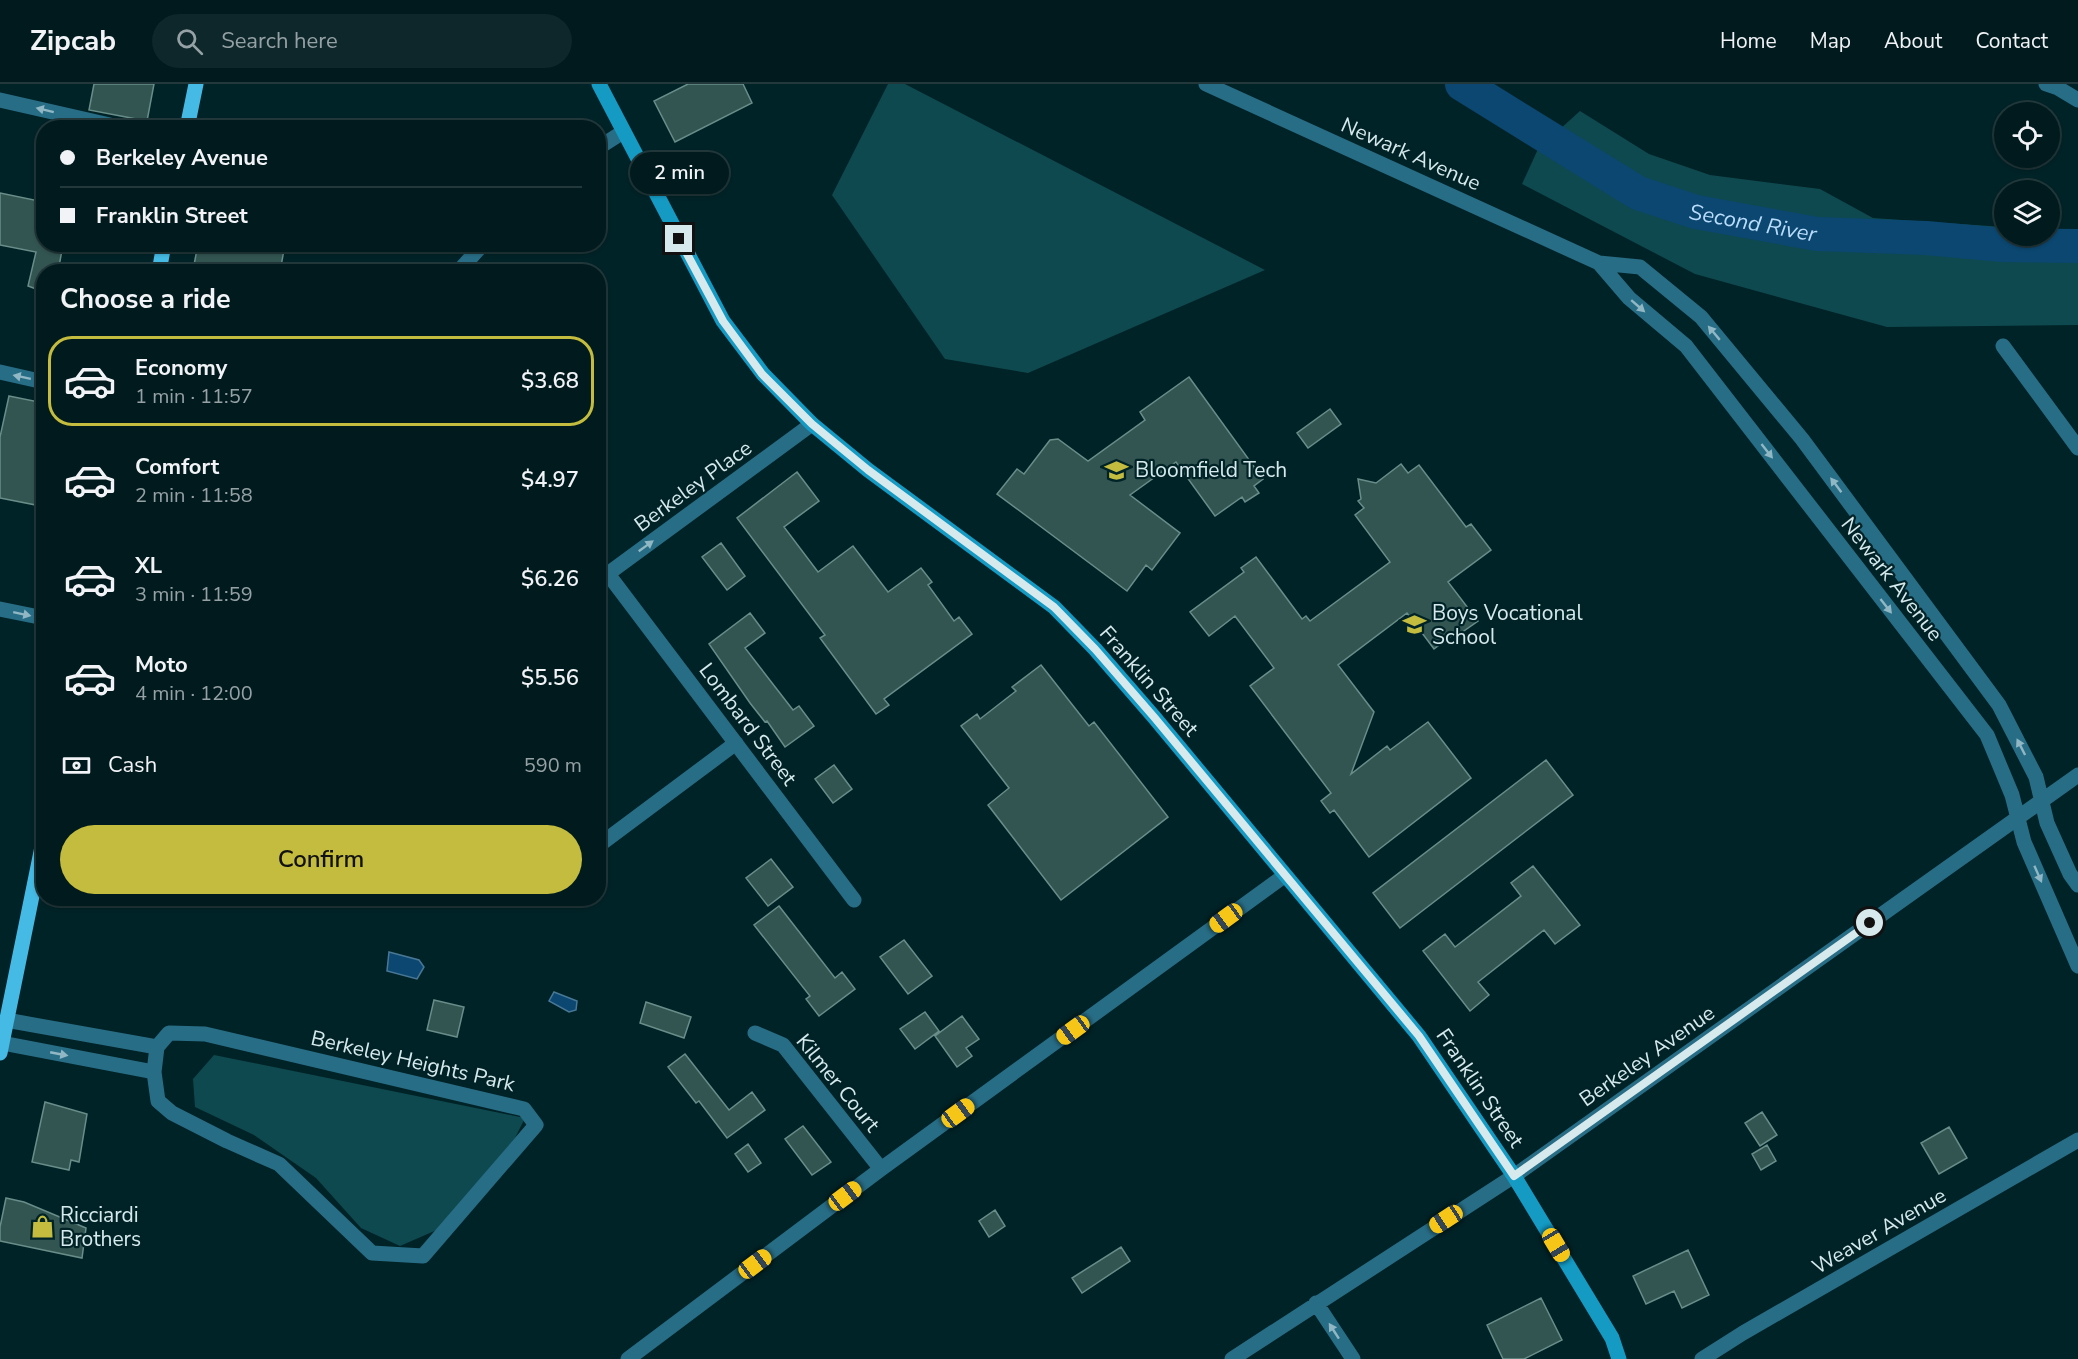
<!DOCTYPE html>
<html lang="en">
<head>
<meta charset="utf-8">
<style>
	body { margin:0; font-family:"Nunito Sans",sans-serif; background:#0e272a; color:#f1f3f6; height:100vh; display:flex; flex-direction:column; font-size:22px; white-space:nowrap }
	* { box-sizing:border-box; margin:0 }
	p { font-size:20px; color:#95a1a4 }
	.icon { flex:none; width:33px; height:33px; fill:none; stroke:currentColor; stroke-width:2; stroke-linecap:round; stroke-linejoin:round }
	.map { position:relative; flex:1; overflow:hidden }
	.sheet { position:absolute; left:36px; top:180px; width:570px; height:642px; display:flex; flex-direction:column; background:#001a1d; border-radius:24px; box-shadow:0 2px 4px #0004,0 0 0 2px #22383b }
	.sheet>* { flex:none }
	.top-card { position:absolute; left:36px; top:36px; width:570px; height:132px; border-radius:24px; box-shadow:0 2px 4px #0004,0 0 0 2px #22383b; display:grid; align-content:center; height:132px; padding:0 24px; background:#001a1d }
	.tools { position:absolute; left:1994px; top:18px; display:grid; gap:12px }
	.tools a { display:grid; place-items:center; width:66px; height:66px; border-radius:50%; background:#001a1d; box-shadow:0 2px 4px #0004,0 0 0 2px #22383b; font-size:30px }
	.end { position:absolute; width:27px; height:27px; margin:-14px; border:8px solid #d6e9ec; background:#111; box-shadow:0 0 0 3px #111 }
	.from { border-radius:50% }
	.bubble { position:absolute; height:42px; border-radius:21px; background:#001a1d; box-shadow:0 2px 4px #0004,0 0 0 2px #22383b; font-size:20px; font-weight:600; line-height:42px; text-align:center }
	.car { position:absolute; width:18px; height:36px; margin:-18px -9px; border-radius:8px; box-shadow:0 0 4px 2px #0007; background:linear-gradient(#f5c518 24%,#345 0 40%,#f5c518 0 76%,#345 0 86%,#f5c518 0) }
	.top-card b { display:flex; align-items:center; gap:21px; height:57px; font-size:22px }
	.top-card b+b { border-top:2px solid #22383b }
	.top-card i { width:15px; height:15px; background:#f1f3f6 }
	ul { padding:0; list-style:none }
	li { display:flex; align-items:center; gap:18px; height:90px; margin:0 12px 9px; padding:0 12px; border:3px solid transparent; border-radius:24px }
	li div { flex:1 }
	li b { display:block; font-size:22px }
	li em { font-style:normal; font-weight:600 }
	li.on { border-color:#c4bc3e }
	li>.icon { width:54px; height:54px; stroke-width:1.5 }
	h2 { padding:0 24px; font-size:27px; line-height:72px }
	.pay { display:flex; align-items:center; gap:15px; height:66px; padding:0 24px; font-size:22px }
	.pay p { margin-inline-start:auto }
	.primary-button { display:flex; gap:12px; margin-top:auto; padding:12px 24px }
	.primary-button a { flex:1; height:69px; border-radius:36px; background:#c4bc3e; color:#111; font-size:24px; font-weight:600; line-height:69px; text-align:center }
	header { display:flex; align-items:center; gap:36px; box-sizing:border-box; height:84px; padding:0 30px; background:#001a1d; border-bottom:2px solid #22383b }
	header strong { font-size:28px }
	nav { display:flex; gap:33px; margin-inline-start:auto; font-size:21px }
	.search { width:420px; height:54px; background:#0e272a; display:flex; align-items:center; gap:15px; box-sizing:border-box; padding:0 21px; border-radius:33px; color:#95a1a4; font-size:22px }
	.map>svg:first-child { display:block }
	.green { fill:#0e494f }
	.water { fill:#0b4771; stroke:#487896; stroke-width:1.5 }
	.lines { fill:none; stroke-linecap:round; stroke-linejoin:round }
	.river { stroke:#0b4771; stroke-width:34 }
	.building { fill:#325551; stroke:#698d89; stroke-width:1.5 }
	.minor { stroke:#286d86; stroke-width:15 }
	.secondary { stroke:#149ac3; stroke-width:15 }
	.primary { stroke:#45bae4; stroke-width:15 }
	.oneway { fill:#90b7c3 }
	.route { stroke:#d6e9ec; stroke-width:8 }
	.labels { text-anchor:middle; stroke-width:4.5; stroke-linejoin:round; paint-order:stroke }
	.street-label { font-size:21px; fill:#d6e9ec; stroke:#002327 }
	.poi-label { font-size:21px; fill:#d6e9ec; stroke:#002327; text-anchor:start }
	.water-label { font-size:22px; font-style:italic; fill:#b9dcfc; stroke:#002327 }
</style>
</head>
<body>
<header>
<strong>Zipcab</strong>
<div class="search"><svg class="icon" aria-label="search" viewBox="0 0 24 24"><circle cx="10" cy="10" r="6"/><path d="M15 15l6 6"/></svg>Search here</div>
<nav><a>Home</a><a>Map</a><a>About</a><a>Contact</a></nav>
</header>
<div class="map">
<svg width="2078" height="1275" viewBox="0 0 2078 1275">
	<rect width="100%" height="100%" fill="#002327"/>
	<path class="green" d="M 888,0 L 905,0 L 1265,186 L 1028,289 L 945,275 L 832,111 Z
		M 1580,27 L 1649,70 L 1710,91 L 1820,105 L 1873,134 L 2004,143 L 2004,152 L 2049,152 L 2049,146 L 2078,145 L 2078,241 L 1887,243 L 1695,190 L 1522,100 L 1538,65 Z
		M 214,971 L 525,1034 L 515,1054 L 439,1145 L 400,1162 L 361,1144 L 316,1094 L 254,1051 L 195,1023 L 193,995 Z"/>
	<path class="water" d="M 389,868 L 419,876 L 424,883 L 417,895 L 387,887 Z
		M 554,908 L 577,917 L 576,926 L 569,928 L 549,917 Z"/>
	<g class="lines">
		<path class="river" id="s1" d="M 1462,0 L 1638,109 L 1696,128 L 1817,150 L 1926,154 L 2003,161 L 2078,162"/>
	</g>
	<path class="building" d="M 94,0 L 154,0 L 147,37 L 89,26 Z
		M 688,0 L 743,0 L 752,19 L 675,58 L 654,17 Z
		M 0,109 L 44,118 L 44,162 L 62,166 L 58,188 L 44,188 L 44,208 L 28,202 L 36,168 L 0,161 Z
		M 198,160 L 285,160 L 280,188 L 225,188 L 194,181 Z
		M 1189,293 L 1263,395 L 1254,402 L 1259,409 L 1245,418 L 1242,413 L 1215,432 L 1176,378 L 1130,411 L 1180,449 L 1152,486 L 1146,481 L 1127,507 L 997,410 L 1017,385 L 1024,390 L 1050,356 L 1058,355 L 1088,377 L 1145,336 L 1140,328 Z
		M 9,312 L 44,319 L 44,408 L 41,422 L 0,414 L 0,353 Z
		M 1330,325 L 1341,340 L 1308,364 L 1297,349 Z
		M 1401,380 L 1408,389 L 1419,381 L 1466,443 L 1471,440 L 1491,466 L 1448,498 L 1478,537 L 1461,549 L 1459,546 L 1434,565 L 1407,529 L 1338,581 L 1374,628 L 1351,690 L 1387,662 L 1390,666 L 1428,638 L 1471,694 L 1369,773 L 1334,726 L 1330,729 L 1321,717 L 1331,709 L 1250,602 L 1274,584 L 1235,532 L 1209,552 L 1190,528 L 1244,488 L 1241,484 L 1256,473 L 1302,535 L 1306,532 L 1310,537 L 1390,478 L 1355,431 L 1364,424 L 1358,417 L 1361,415 L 1358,395 L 1376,399 Z
		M 797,388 L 819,417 L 784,443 L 818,488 L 853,462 L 888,508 L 921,484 L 932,498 L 928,501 L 954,537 L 959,533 L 972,550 L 884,615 L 889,621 L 876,630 L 820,554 L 825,551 L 737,434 Z
		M 721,459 L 745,492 L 727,506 L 702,473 Z
		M 750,529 L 765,549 L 745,564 L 793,626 L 799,622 L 814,642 L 785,663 L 767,637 L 765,638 L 750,619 L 709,560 Z
		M 1041,581 L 1089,642 L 1094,638 L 1168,733 L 1061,816 L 988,721 L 1009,704 L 961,642 L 977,630 L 980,635 L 1016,607 L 1012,603 Z
		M 1546,676 L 1573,711 L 1400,844 L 1373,809 Z
		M 834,681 L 852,705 L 833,719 L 815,695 Z
		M 771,775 L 793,803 L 768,822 L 746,794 Z
		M 1533,782 L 1580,841 L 1555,860 L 1544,846 L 1478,898 L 1489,911 L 1470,927 L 1423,867 L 1445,850 L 1455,863 L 1521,812 L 1511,799 Z
		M 779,822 L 835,894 L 842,888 L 855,905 L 819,932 L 806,915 L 810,912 L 754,841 Z
		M 904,856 L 932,892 L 908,910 L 880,873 Z
		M 434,916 L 464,923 L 457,953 L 427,946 Z
		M 646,918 L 691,933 L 684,954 L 640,939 Z
		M 925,928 L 939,947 L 915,965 L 900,945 Z
		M 962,932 L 979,955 L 966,964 L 972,972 L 957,983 L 935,952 Z
		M 685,970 L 729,1026 L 752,1008 L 765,1026 L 727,1054 L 699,1017 L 696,1019 L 668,983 Z
		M 45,1018 L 87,1030 L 79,1078 L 71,1076 L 69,1086 L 32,1078 Z
		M 1762,1028 L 1777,1051 L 1760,1062 L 1745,1039 Z
		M 803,1042 L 831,1078 L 812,1091 L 785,1055 Z
		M 1949,1043 L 1967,1074 L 1939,1090 L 1921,1059 Z
		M 748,1060 L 761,1079 L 748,1088 L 735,1070 Z
		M 1767,1061 L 1776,1077 L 1761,1086 L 1752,1070 Z
		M 6,1114 L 24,1118 L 86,1144 L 82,1174 L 0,1157 L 0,1143 Z
		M 995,1126 L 1005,1142 L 989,1153 L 979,1137 Z
		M 1121,1163 L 1130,1177 L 1082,1209 L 1072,1194 Z
		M 1688,1166 L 1709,1211 L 1682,1224 L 1674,1207 L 1646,1220 L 1633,1192 Z
		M 1541,1214 L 1562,1256 L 1524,1275 L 1503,1275 L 1487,1241 Z"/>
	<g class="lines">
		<path class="minor" d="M 1206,0 L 1599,179 L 1640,183 L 1701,233 L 1802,355 L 1999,621 L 2036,693 L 2047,739 L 2070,790 L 2078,801
			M 2046,0 L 2058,4 L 2078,16
			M 0,16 L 123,44
			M 598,64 L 623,48
			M 1599,179 L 1629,214 L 1686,262 L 1987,651 L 2012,711 L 2024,758 L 2078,882
			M 458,188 L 483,160
			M 2003,262 L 2078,364
			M 0,288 L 44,298
			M 608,490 L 854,816
			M 598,497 L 812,340
			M 0,525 L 44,534
			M 598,762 L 736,659
			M 6,936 L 157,963
			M 169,949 L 205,950 L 524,1025 L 536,1041 L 423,1172 L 372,1169 L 279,1080 L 227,1057 L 172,1029 L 158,1017 L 154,988 L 157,963 Z
			M 755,949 L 783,961 L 881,1085
			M 2,959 L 154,988
			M 1316,1219 L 1353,1275
			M 628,1275 L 881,1085 L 1284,792
			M 1232,1275 L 1514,1092 L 2078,691
			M 1702,1275 L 1743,1249 L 2078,1056"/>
		<path class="secondary" d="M 599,0 L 723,237 L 763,290 L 812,340 L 868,386 L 1054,523 L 1095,565 L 1154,633 L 1419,952 L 1514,1092 L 1612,1254 L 1619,1275"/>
		<path class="primary" d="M 187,44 L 196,0
			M 159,188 L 164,160
			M 0,969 L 44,753"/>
	</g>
	<defs><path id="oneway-solid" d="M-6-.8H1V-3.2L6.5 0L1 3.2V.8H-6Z" transform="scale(1.5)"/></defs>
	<g class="oneway">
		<use href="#oneway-solid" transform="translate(45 26) rotate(-166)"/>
		<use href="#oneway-solid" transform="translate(1638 222) rotate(41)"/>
		<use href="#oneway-solid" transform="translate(1714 249) rotate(-130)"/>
		<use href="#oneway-solid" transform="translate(22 293) rotate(-168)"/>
		<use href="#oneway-solid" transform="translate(1767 367) rotate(52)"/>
		<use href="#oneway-solid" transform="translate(1836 401) rotate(-127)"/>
		<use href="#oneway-solid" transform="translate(646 462) rotate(-36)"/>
		<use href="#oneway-solid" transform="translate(1886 522) rotate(52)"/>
		<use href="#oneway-solid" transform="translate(22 530) rotate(12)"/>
		<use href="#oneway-solid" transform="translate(2021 663) rotate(-117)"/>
		<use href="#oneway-solid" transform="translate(2038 790) rotate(66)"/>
		<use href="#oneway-solid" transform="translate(59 970) rotate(11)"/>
		<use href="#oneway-solid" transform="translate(1334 1247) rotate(-123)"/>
	</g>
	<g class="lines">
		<path class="route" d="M 679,155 L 723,237 L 762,290 L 812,340 L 868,386 L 1054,523 L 1095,565 L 1154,633 L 1419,952 L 1514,1092 L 1870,839"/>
	</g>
	<defs>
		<symbol id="school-bare" viewBox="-9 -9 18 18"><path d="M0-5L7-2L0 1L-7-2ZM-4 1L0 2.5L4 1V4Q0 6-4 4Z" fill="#c4bc3e" stroke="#002327" stroke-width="2.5" paint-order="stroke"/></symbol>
		<symbol id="shop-bare" viewBox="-9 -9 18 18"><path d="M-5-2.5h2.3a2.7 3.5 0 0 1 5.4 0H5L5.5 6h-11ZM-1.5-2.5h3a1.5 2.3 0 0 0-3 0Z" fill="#c4bc3e" stroke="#002327" stroke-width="2.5" paint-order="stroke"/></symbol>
	</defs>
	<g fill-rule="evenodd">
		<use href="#school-bare" x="1100" y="370" width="33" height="33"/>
		<use href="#school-bare" x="1398" y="524" width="33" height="33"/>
		<use href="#shop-bare" x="26" y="1126" width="33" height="33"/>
	</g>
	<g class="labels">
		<g class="street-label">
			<text transform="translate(1411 70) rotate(24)" y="7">Newark Avenue</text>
			<text transform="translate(693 402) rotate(-36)" y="7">Berkeley Place</text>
			<text transform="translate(1892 495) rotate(52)" y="7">Newark Avenue</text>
			<text transform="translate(1149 597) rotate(49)" y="7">Franklin Street</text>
			<text transform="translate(748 640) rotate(53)" y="7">Lombard Street</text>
			<text transform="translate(1647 972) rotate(-35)" y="7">Berkeley Avenue</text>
			<text transform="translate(413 977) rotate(13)" y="7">Berkeley Heights Park</text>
			<text transform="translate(838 999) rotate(51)" y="7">Kilmer Court</text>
			<text transform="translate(1480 1004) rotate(56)" y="7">Franklin Street</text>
			<text transform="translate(1879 1147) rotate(-30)" y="7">Weaver Avenue</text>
		</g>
		<g class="poi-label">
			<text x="1135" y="393">Bloomfield Tech</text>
			<text x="1432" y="536">Boys Vocational<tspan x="1432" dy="24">School</tspan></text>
			<text x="60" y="1138">Ricciardi<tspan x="60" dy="24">Brothers</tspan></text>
		</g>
		<g class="water-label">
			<text dy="8" stroke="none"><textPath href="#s1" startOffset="326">Second River</textPath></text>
		</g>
	</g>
</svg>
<div class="tools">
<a><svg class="icon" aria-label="locate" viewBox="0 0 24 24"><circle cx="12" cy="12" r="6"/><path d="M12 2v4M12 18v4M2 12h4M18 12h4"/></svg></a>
<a><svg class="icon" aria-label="layers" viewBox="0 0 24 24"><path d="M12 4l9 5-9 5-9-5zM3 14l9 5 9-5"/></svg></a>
</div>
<i class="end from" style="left:1870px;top:839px"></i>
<i class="end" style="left:679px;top:155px"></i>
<div class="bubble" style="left:630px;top:68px;width:99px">2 min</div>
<i class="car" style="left:1226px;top:834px;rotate:234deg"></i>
<i class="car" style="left:1073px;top:946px;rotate:234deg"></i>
<i class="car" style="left:958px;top:1029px;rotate:54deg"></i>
<i class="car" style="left:845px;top:1112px;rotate:53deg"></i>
<i class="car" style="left:1446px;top:1135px;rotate:237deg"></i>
<i class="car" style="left:1556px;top:1161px;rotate:149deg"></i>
<i class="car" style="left:755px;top:1180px;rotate:53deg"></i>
<div class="top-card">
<b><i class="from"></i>Berkeley Avenue</b>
<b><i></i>Franklin Street</b>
</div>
<section class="sheet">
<h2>Choose a ride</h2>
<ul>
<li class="on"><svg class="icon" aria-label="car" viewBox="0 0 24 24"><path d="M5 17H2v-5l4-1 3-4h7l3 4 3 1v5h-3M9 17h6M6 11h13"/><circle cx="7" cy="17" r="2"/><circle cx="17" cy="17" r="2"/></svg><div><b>Economy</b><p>1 min · 11:57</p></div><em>$3.68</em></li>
<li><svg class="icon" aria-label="car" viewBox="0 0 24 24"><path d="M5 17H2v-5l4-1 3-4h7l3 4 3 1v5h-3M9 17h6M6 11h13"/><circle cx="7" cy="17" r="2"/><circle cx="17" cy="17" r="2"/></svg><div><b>Comfort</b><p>2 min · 11:58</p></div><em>$4.97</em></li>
<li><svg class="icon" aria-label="car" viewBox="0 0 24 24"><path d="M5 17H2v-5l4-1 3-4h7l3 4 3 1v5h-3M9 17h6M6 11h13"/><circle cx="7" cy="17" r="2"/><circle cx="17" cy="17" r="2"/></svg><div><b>XL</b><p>3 min · 11:59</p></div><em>$6.26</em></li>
<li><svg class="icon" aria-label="car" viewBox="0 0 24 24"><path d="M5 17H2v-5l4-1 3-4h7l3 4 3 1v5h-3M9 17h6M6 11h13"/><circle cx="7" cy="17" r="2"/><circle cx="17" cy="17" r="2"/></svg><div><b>Moto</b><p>4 min · 12:00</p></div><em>$5.56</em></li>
</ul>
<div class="pay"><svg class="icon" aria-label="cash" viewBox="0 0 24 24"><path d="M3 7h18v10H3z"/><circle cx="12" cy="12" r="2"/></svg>Cash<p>590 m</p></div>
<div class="primary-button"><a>Confirm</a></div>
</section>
</div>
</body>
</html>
